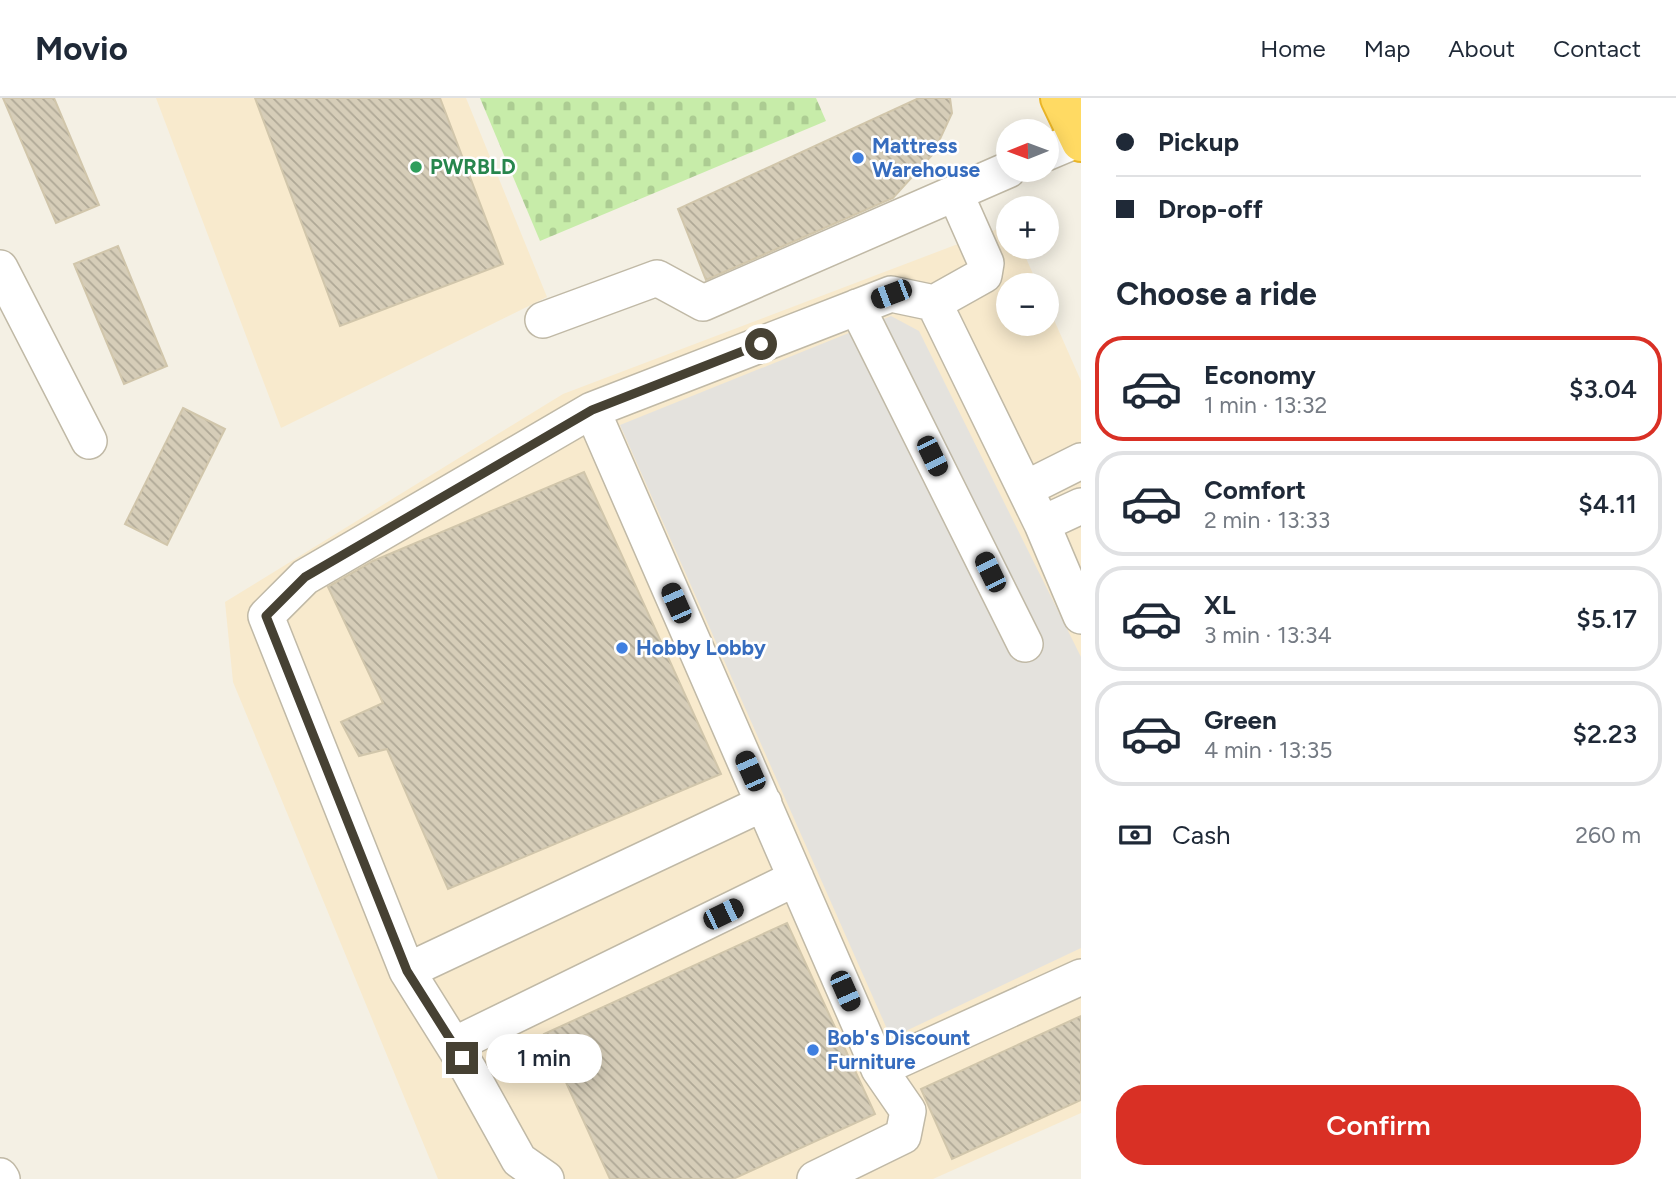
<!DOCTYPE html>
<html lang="en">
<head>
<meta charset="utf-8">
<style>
	body { margin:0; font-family:Figtree,sans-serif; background:#f2f2f3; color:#1f2937; height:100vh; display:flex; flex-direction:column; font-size:26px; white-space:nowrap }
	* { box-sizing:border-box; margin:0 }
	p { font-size:23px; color:#747a83 }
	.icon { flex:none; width:38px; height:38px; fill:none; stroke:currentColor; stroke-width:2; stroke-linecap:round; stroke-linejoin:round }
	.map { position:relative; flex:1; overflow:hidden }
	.panel { display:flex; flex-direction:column; background:#fff; width:595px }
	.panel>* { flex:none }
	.hud { display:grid; align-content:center; height:154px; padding:0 35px; background:#fff }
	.needle { width:46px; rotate:269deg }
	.controls { position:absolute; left:996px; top:21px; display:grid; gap:14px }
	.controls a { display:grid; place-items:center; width:63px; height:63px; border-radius:50%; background:#fff; box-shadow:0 4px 18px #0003; font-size:35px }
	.end { position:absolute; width:32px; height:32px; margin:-16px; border:9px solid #464133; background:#fff; box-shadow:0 0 0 4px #fff }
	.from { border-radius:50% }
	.bubble { position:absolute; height:49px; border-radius:24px; background:#fff; box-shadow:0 4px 18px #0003; font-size:23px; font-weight:600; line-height:49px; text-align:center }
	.car { position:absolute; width:21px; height:42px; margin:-21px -10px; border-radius:9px; box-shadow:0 0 5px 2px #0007; background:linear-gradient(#222 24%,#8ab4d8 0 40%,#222 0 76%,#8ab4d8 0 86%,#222 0) }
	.hud b { display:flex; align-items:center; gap:24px; height:66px; font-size:26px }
	.hud b+b { border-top:2px solid #e0e1e3 }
	.hud i { width:18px; height:18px; background:#1f2937 }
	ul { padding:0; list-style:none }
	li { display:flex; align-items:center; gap:21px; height:105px; margin:0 14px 10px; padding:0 21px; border:4px solid #e0e1e3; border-radius:28px }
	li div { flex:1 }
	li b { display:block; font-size:26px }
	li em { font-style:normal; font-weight:600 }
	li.selected { border-color:#d93025 }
	li>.icon { width:63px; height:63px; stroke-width:1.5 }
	h2 { padding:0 35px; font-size:32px; line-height:84px }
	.pay { display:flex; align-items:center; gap:18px; height:77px; padding:0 35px; font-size:26px }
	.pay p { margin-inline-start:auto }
	.button { display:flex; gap:14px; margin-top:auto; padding:14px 35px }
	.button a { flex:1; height:80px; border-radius:28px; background:#d93025; color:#fff; font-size:28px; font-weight:600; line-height:80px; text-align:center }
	header { display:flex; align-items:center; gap:42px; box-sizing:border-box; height:98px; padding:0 35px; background:#fff; border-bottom:2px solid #e0e1e3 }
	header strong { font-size:33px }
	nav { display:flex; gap:38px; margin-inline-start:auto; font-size:24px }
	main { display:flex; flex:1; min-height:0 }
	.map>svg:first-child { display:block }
	.commercial { fill:#f8eacd }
	.cemetery { fill:url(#cemetery-stones) }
	.parking { fill:#e4e2dd }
	.building { fill:url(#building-back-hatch); stroke:#d1c6ab; stroke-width:2 }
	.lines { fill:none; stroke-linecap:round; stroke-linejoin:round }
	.minor-casing { stroke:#c0b9a6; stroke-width:38 }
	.highway-casing { stroke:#eab527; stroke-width:42 }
	.minor { stroke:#fff; stroke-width:35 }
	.highway { stroke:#ffda63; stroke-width:38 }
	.route { stroke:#464133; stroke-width:9 }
	.shop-dot { fill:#3f7fe0; stroke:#fff; stroke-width:2.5 }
	.leisure-dot { fill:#2e9e5b; stroke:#fff; stroke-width:2.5 }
	.labels { text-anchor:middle; stroke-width:5; stroke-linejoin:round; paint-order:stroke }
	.shop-label { font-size:21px; font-weight:bold; fill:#366cbe; stroke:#fff; text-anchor:start }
	.leisure-label { font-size:21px; font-weight:bold; fill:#27864d; stroke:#fff; text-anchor:start }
</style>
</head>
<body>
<header>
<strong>Movio</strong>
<nav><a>Home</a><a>Map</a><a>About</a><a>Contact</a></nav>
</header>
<main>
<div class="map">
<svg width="1081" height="1081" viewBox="0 0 1081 1081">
	<defs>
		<pattern id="cemetery-stones" width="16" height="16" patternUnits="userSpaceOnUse" patternTransform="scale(1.75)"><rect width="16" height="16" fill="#c7eca9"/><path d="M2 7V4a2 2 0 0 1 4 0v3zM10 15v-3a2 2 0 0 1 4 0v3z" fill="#accc92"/></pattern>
		<pattern id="building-back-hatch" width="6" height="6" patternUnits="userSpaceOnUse" patternTransform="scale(1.75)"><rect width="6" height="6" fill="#d6cdb8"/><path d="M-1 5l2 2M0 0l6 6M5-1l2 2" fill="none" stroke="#afa896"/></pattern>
	</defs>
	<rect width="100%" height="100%" fill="#f4f0e4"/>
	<path class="commercial" d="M 156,0 L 466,0 L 547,199 L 281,330 Z
		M 1008,127 L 1008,149 L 1021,149 L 1038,187 L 1008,187 L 1008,226 L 1046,226 L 1047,206 L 1081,283 L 1081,1015 L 933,1081 L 438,1081 L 233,584 L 225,504 L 563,296 Z"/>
	<path class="cemetery" d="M 480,0 L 816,0 L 826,23 L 540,143 Z"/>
	<path class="parking" d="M 891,218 L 919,233 L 1081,559 L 1081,850 L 891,940 L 620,327 Z"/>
	<path class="building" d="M 3,0 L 54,0 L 99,107 L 56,125 Z
		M 255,0 L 440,0 L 503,166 L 340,228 Z
		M 919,0 L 950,0 L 952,15 L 933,56 L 893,100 L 706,182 L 678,111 Z
		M 118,148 L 167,268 L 124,286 L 74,166 Z
		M 183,310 L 225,331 L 167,447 L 125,426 Z
		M 584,374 L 721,676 L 448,791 L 387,651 L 359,658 L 341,624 L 383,605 L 328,489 L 373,463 Z
		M 787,825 L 875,1016 L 733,1081 L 610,1081 L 544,936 Z
		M 1081,918 L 1081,1002 L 952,1061 L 921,991 Z"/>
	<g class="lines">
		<defs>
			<path id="minor" d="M 1046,55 L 1079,41
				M 0,170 L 89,343
				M 934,205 L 984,177 L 986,165 L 955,95
				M 857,209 L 1025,546
				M 543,222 L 657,180 L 703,205 L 1008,72
				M 592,312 L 305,479 L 266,518 L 407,873 L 764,705
				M 1025,391 L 1081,363
				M 1042,426 L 1081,408
				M 1081,518 L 1042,426 L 934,205 L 891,196 L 592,312 L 879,971 L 1081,879
				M 407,873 L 469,972 L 519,1062 L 546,1081
				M 454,947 L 796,780
				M 0,1078 L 2,1081
				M 815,1081 L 903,1038 L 908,1013 L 879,971"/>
			<path id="highway" d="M 1060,0 L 1081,44"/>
		</defs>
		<use href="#minor" class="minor-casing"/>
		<use href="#highway" class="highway-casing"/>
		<use href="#minor" class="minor"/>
		<use href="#highway" class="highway"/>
	</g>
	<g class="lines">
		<path class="route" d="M 462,960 L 407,873 L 266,518 L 305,479 L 592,312 L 761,246"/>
	</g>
	<g class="shop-dot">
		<circle cx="858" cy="60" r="7"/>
		<circle cx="622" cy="550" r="7"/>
		<circle cx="813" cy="952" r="7"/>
	</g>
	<circle class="leisure-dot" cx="416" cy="69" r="7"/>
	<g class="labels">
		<g class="shop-label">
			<text x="872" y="55">Mattress<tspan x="872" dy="24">Warehouse</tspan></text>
			<text x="636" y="557">Hobby Lobby</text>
			<text x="827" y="947">Bob's Discount<tspan x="827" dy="24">Furniture</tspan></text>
		</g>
		<g class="leisure-label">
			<text x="430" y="76">PWRBLD</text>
		</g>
	</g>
</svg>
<div class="controls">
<a><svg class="needle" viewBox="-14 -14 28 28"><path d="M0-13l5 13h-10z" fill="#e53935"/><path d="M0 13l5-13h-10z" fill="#747a83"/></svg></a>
<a>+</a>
<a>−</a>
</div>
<i class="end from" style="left:761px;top:246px"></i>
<i class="end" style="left:462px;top:960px"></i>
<div class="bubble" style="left:486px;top:936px;width:116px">1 min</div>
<i class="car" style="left:891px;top:196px;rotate:249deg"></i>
<i class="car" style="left:932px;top:358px;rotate:154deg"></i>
<i class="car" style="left:990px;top:474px;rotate:334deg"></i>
<i class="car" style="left:676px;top:505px;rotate:336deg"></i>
<i class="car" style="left:750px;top:673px;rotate:336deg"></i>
<i class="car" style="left:723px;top:816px;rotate:64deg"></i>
<i class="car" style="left:845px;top:893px;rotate:156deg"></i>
</div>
<section class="panel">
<div class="hud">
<b><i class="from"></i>Pickup</b>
<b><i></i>Drop-off</b>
</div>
<h2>Choose a ride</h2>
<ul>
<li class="selected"><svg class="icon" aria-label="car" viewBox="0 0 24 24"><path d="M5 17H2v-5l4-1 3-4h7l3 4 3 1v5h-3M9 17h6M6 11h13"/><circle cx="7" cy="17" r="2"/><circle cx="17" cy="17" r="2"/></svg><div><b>Economy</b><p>1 min · 13:32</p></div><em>$3.04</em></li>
<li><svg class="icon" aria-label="car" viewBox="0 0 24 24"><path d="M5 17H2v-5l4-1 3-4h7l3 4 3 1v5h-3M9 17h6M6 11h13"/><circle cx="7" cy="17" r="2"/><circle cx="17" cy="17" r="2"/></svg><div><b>Comfort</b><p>2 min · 13:33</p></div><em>$4.11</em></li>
<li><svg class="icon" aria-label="car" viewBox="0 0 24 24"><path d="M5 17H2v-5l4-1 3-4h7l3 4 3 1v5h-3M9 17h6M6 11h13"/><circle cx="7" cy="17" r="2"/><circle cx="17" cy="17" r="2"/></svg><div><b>XL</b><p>3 min · 13:34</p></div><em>$5.17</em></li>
<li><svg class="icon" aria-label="car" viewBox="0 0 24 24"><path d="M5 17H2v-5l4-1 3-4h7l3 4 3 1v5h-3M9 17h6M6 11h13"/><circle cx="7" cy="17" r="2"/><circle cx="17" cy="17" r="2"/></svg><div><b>Green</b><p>4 min · 13:35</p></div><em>$2.23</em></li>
</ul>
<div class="pay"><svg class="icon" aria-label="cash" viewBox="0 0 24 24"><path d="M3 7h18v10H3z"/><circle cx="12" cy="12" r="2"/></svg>Cash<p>260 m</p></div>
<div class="button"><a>Confirm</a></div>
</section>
</main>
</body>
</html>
